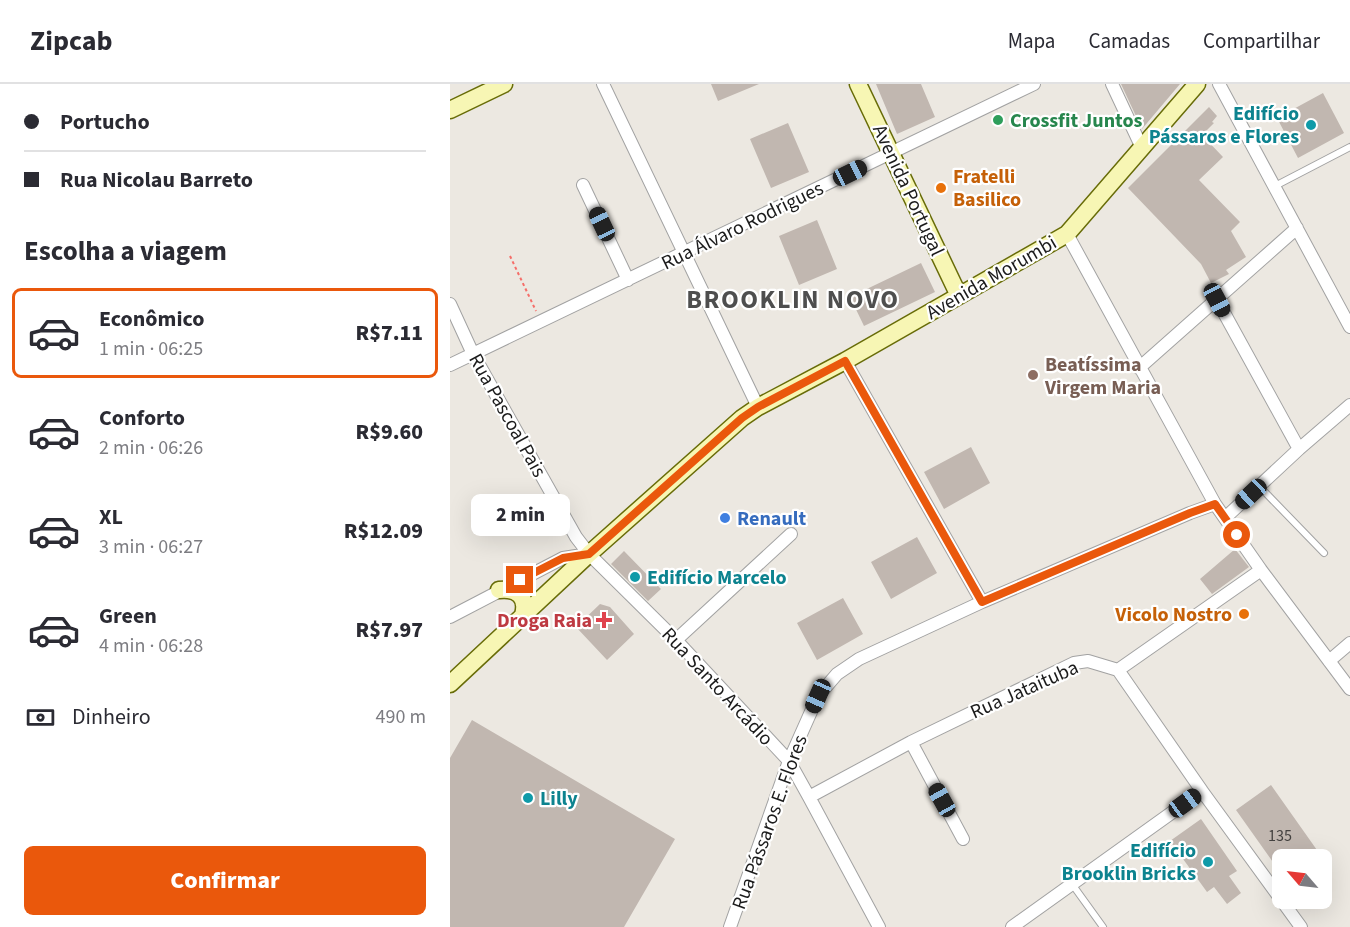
<!DOCTYPE html>
<html lang="pt">
<head>
<meta charset="utf-8">
<style>
	body { margin:0; font-family:"Source Sans 3",sans-serif; background:#f7f7f7; color:#2b2b33; height:100vh; display:flex; flex-direction:column; font-size:22px; white-space:nowrap }
	* { box-sizing:border-box; margin:0 }
	p { font-size:20px; color:#7c7c81 }
	.icon { flex:none; width:33px; height:33px; fill:none; stroke:currentColor; stroke-width:2; stroke-linecap:round; stroke-linejoin:round }
	.map { position:relative; flex:1; overflow:hidden }
	.sheet { display:flex; flex-direction:column; background:#fff; width:450px }
	.sheet>* { flex:none }
	.top-card { display:grid; align-content:center; height:132px; padding:0 24px; background:#fff }
	.needle { width:39px; rotate:298deg }
	.fabs { position:absolute; left:822px; top:765px; display:grid; gap:12px }
	.fabs a { display:grid; place-items:center; width:60px; height:60px; border-radius:9px; background:#fff; box-shadow:0 6px 24px #0002; font-size:30px }
	.end { position:absolute; width:27px; height:27px; margin:-14px; border:8px solid #ea580c; background:#fff; box-shadow:0 0 0 3px #fff }
	.from { border-radius:50% }
	.bubble { position:absolute; height:42px; border-radius:9px; background:#fff; box-shadow:0 6px 24px #0002; font-size:20px; font-weight:800; line-height:42px; text-align:center }
	.car { position:absolute; width:18px; height:36px; margin:-18px -9px; border-radius:8px; box-shadow:0 0 4px 2px #0007; background:linear-gradient(#222 24%,#8ab4d8 0 40%,#222 0 76%,#8ab4d8 0 86%,#222 0) }
	.top-card b { display:flex; align-items:center; gap:21px; height:57px; font-size:22px }
	.top-card b+b { border-top:2px solid #e1e1e2 }
	.top-card i { width:15px; height:15px; background:#2b2b33 }
	ul { padding:0; list-style:none }
	li { display:flex; align-items:center; gap:18px; height:90px; margin:0 12px 9px; padding:0 12px; border:3px solid transparent; border-radius:9px }
	li div { flex:1 }
	li b { display:block; font-size:22px }
	li em { font-style:normal; font-weight:800 }
	li.selected { border-color:#ea580c }
	li>.icon { width:54px; height:54px; stroke-width:1.5 }
	h2 { padding:0 24px; font-size:27px; line-height:72px }
	.pay { display:flex; align-items:center; gap:15px; height:66px; padding:0 24px; font-size:22px }
	.pay p { margin-inline-start:auto }
	.primary-button { display:flex; gap:12px; margin-top:auto; padding:12px 24px }
	.primary-button a { flex:1; height:69px; border-radius:9px; background:#ea580c; color:#fff; font-size:24px; font-weight:800; line-height:69px; text-align:center }
	header { display:flex; align-items:center; gap:36px; box-sizing:border-box; height:84px; padding:0 30px; background:#fff; border-bottom:2px solid #e1e1e2 }
	header strong { font-size:28px }
	nav { display:flex; gap:33px; margin-inline-start:auto; font-size:21px }
	main { display:flex; flex:1; min-height:0 }
	.map>svg:first-child { display:block }
	.building { fill:#c1b7b0 }
	.lines { fill:none; stroke-linecap:round; stroke-linejoin:round }
	.lane-casing { stroke:#a2a2a2; stroke-width:8 }
	.street-casing { stroke:#a2a2a2; stroke-width:14 }
	.secondary-casing { stroke:#686c08; stroke-width:19 }
	.path { stroke:#f56e69; stroke-width:2; stroke-dasharray:3 3; stroke-linecap:butt }
	.lane { stroke:#fff; stroke-width:6 }
	.street { stroke:#fff; stroke-width:12 }
	.secondary { stroke:#f7f6b4; stroke-width:16 }
	.route { stroke:#ea580c; stroke-width:8 }
	.leisure-dot { fill:#2e9e5b; stroke:#fff; stroke-width:2 }
	.culture-dot { fill:#0f9aa8; stroke:#fff; stroke-width:2 }
	.food-dot { fill:#e8710a; stroke:#fff; stroke-width:2 }
	.education-dot { fill:#8d6e63; stroke:#fff; stroke-width:2 }
	.shop-dot { fill:#3f7fe0; stroke:#fff; stroke-width:2 }
	.health-dot { fill:#e0444e; stroke:#fff; stroke-width:2 }
	.labels { text-anchor:middle; stroke-width:4.5; stroke-linejoin:round; paint-order:stroke }
	.number-label { font-size:16px; fill:#444240 }
	.culture-label { font-size:20px; font-weight:bold; fill:#0d838f; stroke:#fff; text-anchor:end }
	.leisure-label { font-size:20px; font-weight:bold; fill:#27864d; stroke:#fff; text-anchor:start }
	.food-label { font-size:20px; font-weight:bold; fill:#c56008; stroke:#fff; text-anchor:start }
	.street-label { font-size:20px; fill:#1b1b1b; stroke:#fff }
	.education-label { font-size:20px; font-weight:bold; fill:#785e54; stroke:#fff; text-anchor:start }
	.shop-label { font-size:20px; font-weight:bold; fill:#366cbe; stroke:#fff; text-anchor:start }
	.health-label { font-size:20px; font-weight:bold; fill:#be3a42; stroke:#fff; text-anchor:end }
	.district-label { font-size:26px; font-weight:bold; letter-spacing:1.5px; fill:#4e4e4e; stroke:#fff }
</style>
</head>
<body>
<header>
<strong>Zipcab</strong>
<nav><a>Mapa</a><a>Camadas</a><a>Compartilhar</a></nav>
</header>
<main>
<section class="sheet">
<div class="top-card">
<b><i class="from"></i>Portucho</b>
<b><i></i>Rua Nicolau Barreto</b>
</div>
<h2>Escolha a viagem</h2>
<ul>
<li class="selected"><svg class="icon" aria-label="car" viewBox="0 0 24 24"><path d="M5 17H2v-5l4-1 3-4h7l3 4 3 1v5h-3M9 17h6M6 11h13"/><circle cx="7" cy="17" r="2"/><circle cx="17" cy="17" r="2"/></svg><div><b>Econômico</b><p>1 min · 06:25</p></div><em>R$7.11</em></li>
<li><svg class="icon" aria-label="car" viewBox="0 0 24 24"><path d="M5 17H2v-5l4-1 3-4h7l3 4 3 1v5h-3M9 17h6M6 11h13"/><circle cx="7" cy="17" r="2"/><circle cx="17" cy="17" r="2"/></svg><div><b>Conforto</b><p>2 min · 06:26</p></div><em>R$9.60</em></li>
<li><svg class="icon" aria-label="car" viewBox="0 0 24 24"><path d="M5 17H2v-5l4-1 3-4h7l3 4 3 1v5h-3M9 17h6M6 11h13"/><circle cx="7" cy="17" r="2"/><circle cx="17" cy="17" r="2"/></svg><div><b>XL</b><p>3 min · 06:27</p></div><em>R$12.09</em></li>
<li><svg class="icon" aria-label="car" viewBox="0 0 24 24"><path d="M5 17H2v-5l4-1 3-4h7l3 4 3 1v5h-3M9 17h6M6 11h13"/><circle cx="7" cy="17" r="2"/><circle cx="17" cy="17" r="2"/></svg><div><b>Green</b><p>4 min · 06:28</p></div><em>R$7.97</em></li>
</ul>
<div class="pay"><svg class="icon" aria-label="cash" viewBox="0 0 24 24"><path d="M3 7h18v10H3z"/><circle cx="12" cy="12" r="2"/></svg>Dinheiro<p>490 m</p></div>
<div class="primary-button"><a>Confirmar</a></div>
</section>
<div class="map">
<svg width="900" height="843" viewBox="0 0 900 843">
	<rect width="100%" height="100%" fill="#ece8e1"/>
	<path class="building" d="M 261,0 L 309,0 L 268,17 Z
		M 426,0 L 471,0 L 485,33 L 447,50 Z
		M 671,0 L 730,0 L 692,45 Z
		M 873,9 L 894,49 L 848,74 L 827,34 Z
		M 759,23 L 767,32 L 762,38 L 764,39 L 752,51 L 773,73 L 749,96 L 790,138 L 781,147 L 796,173 L 776,186 L 779,190 L 761,199 L 751,180 L 678,104 Z
		M 338,39 L 359,88 L 321,104 L 300,55 Z
		M 367,136 L 387,185 L 349,201 L 329,152 Z
		M 471,179 L 485,208 L 414,242 L 400,213 Z
		M 521,363 L 540,399 L 494,425 L 474,388 Z
		M 467,453 L 487,489 L 441,515 L 421,478 Z
		M 785,465 L 799,483 L 762,510 L 750,495 Z
		M 174,467 L 211,505 L 198,517 L 161,480 Z
		M 393,514 L 413,550 L 367,576 L 347,539 Z
		M 150,520 L 160,523 L 184,550 L 157,576 L 126,543 Z
		M 22,636 L 225,755 L 174,843 L 0,843 L 0,674 Z
		M 821,701 L 874,776 L 832,776 L 832,791 L 786,726 Z
		M 751,735 L 787,787 L 779,792 L 791,809 L 777,820 L 764,803 L 757,808 L 720,757 Z"/>
	<g class="lines">
		<defs>
			<path id="lane" d="M 825,102 L 900,63
				M 809,402 L 874,469
				M 622,800 L 653,843"/>
			<path id="street" d="M 153,0 L 308,323
				M 662,0 L 692,64
				M 769,0 L 900,243
				M 133,101 L 178,196
				M 617,150 L 765,420 L 811,486 L 900,605
				M 767,216 L 849,365
				M 0,220 L 23,270 L 126,453 L 139,470 L 226,556 L 339,677 L 359,713 L 429,843
				M 395,277 L 532,518
				M 0,281 L 584,0
				M 689,284 L 847,144
				M 776,433 L 849,365 L 900,321
				M 0,533 L 113,474 L 139,470
				M 226,556 L 341,450
				M 879,577 L 900,559
				M 668,586 L 752,707 L 851,843
				M 461,658 L 513,755
				M 359,713 L 461,658 L 624,579 L 638,577 L 668,586 L 811,486
				M 280,843 L 339,677 L 368,612 L 387,590 L 409,575 L 532,518 L 740,429 L 765,420
				M 562,843 L 752,707"/>
			<path id="secondary" d="M 408,0 L 509,212
				M 0,26 L 54,0
				M 49,506 C 67,504 78,513 73,531
				M 0,600 L 139,470 L 292,334 L 308,323 L 395,277 L 617,150 L 747,0"/>
		</defs>
		<use href="#lane" class="lane-casing"/>
		<use href="#street" class="street-casing"/>
		<use href="#secondary" class="secondary-casing"/>
		<path class="path" d="M 60,172 L 86,227"/>
		<use href="#lane" class="lane"/>
		<use href="#street" class="street"/>
		<use href="#secondary" class="secondary"/>
	</g>
	<g class="lines">
		<path class="route" d="M 70,496 L 113,474 L 139,470 L 292,334 L 308,323 L 395,277 L 532,518 L 740,429 L 765,420 L 787,451"/>
	</g>
	<circle class="leisure-dot" cx="548" cy="36" r="6"/>
	<g class="culture-dot">
		<circle cx="861" cy="41" r="6"/>
		<circle cx="185" cy="493" r="6"/>
		<circle cx="78" cy="714" r="6"/>
		<circle cx="758" cy="778" r="6"/>
	</g>
	<g class="food-dot">
		<circle cx="491" cy="104" r="6"/>
		<circle cx="794" cy="530" r="6"/>
	</g>
	<circle class="education-dot" cx="583" cy="291" r="6"/>
	<circle class="shop-dot" cx="275" cy="434" r="6"/>
	<path class="health-dot" d="M151 527h6v6h6v6h-6v6h-6v-6h-6v-6h6z"/>
	<g class="labels">
		<g class="number-label">
			<text x="830" y="757">135</text>
		</g>
		<g class="culture-label">
			<text x="849" y="36">Edifício<tspan x="849" dy="23">Pássaros e Flores</tspan></text>
			<text x="197" y="500" text-anchor="start">Edifício Marcelo</text>
			<text x="90" y="721" text-anchor="start">Lilly</text>
			<text x="746" y="773">Edifício<tspan x="746" dy="23">Brooklin Bricks</tspan></text>
		</g>
		<g class="leisure-label">
			<text x="560" y="43">Crossfit Juntos</text>
		</g>
		<g class="food-label">
			<text x="503" y="99">Fratelli<tspan x="503" dy="23">Basilico</tspan></text>
			<text x="782" y="537" text-anchor="end">Vicolo Nostro</text>
		</g>
		<g class="street-label">
			<text transform="translate(459 106) rotate(65)" y="7">Avenida Portugal</text>
			<text transform="translate(292 141) rotate(-26)" y="7">Rua Álvaro Rodrigues</text>
			<text transform="translate(541 193) rotate(-30)" y="7">Avenida Morumbi</text>
			<text transform="translate(58 331) rotate(61)" y="7">Rua Pascoal Pais</text>
			<text transform="translate(268 602) rotate(47)" y="7">Rua Santo Arcádio</text>
			<text transform="translate(574 605) rotate(-24)" y="7">Rua Jataituba</text>
			<text transform="translate(319 738) rotate(-70)" y="7">Rua Pássaros E. Flores</text>
		</g>
		<g class="education-label">
			<text x="595" y="287">Beatíssima<tspan x="595" dy="23">Virgem Maria</tspan></text>
		</g>
		<g class="shop-label">
			<text x="287" y="441">Renault</text>
		</g>
		<g class="health-label">
			<text x="142" y="543">Droga Raia</text>
		</g>
		<g class="district-label">
			<text x="343" y="224">BROOKLIN NOVO</text>
		</g>
	</g>
</svg>
<div class="fabs">
<a><svg class="needle" viewBox="-14 -14 28 28"><path d="M0-13l5 13h-10z" fill="#e53935"/><path d="M0 13l5-13h-10z" fill="#7c7c81"/></svg></a>
</div>
<i class="end from" style="left:787px;top:451px"></i>
<i class="end" style="left:70px;top:496px"></i>
<div class="bubble" style="left:21px;top:410px;width:99px">2 min</div>
<i class="car" style="left:400px;top:89px;rotate:64deg"></i>
<i class="car" style="left:152px;top:140px;rotate:335deg"></i>
<i class="car" style="left:767px;top:216px;rotate:152deg"></i>
<i class="car" style="left:801px;top:410px;rotate:227deg"></i>
<i class="car" style="left:368px;top:612px;rotate:204deg"></i>
<i class="car" style="left:492px;top:716px;rotate:331deg"></i>
<i class="car" style="left:735px;top:719px;rotate:54deg"></i>
</div>
</main>
</body>
</html>
